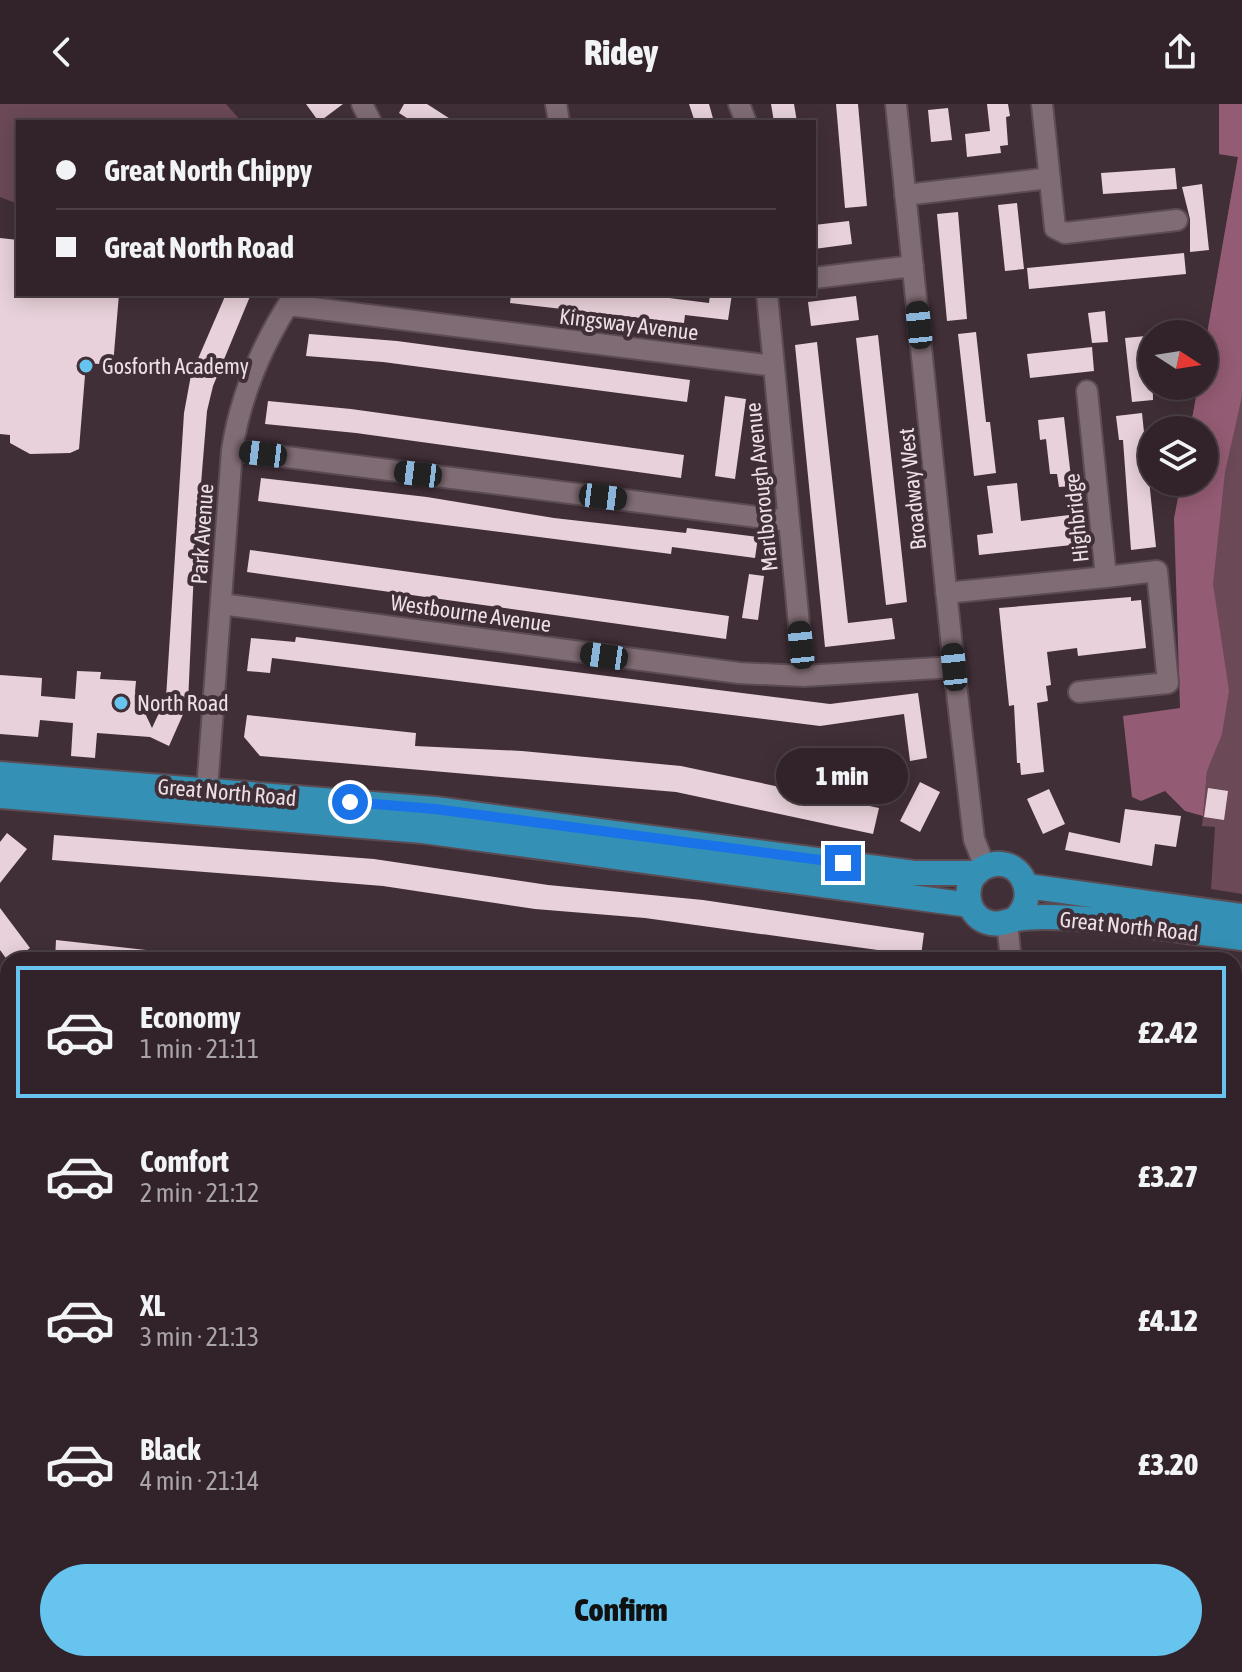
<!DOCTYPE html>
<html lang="en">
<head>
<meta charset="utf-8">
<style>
	body { margin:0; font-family:"Asap Condensed",sans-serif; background:#392b31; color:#f1f3f6; height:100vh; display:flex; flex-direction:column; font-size:30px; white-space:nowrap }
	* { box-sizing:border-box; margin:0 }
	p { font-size:26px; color:#a8a4a8 }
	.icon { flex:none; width:44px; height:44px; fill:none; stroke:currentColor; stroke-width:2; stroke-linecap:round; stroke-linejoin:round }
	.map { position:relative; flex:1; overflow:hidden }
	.side { position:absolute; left:0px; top:848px; width:1242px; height:720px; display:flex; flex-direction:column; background:#312329; border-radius:24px 24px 0 0; box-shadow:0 4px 20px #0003,0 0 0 2px #4c4046 }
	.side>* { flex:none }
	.banner { position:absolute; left:16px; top:16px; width:800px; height:176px; border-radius:0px; box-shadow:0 4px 20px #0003,0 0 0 2px #4c4046; display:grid; align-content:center; height:176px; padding:0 40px; background:#312329 }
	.needle { width:52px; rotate:102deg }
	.buttons { position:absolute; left:1138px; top:216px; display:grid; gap:16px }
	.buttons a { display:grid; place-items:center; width:80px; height:80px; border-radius:50%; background:#312329; box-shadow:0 4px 20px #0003,0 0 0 2px #4c4046; font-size:40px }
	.end { position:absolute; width:36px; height:36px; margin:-18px; border:10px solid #1a73e8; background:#fff; box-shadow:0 0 0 4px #fff }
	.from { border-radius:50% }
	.bubble { position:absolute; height:56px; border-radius:28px; background:#312329; box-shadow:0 4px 20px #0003,0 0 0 2px #4c4046; font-size:26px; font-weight:800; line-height:56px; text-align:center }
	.car { position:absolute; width:24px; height:48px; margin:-24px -12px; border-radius:10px; box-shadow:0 0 6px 2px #0007; background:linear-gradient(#222 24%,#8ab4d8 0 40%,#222 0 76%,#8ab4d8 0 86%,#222 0) }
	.banner b { display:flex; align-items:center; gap:28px; height:76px; font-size:30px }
	.banner b+b { border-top:2px solid #4c4046 }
	.banner i { width:20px; height:20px; background:#f1f3f6 }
	ul { padding:14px 0 0; list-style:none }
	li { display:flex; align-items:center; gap:24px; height:132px; margin:0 16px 12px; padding:0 24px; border:4px solid transparent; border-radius:0px }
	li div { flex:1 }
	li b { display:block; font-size:30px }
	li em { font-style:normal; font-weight:800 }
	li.on { border-color:#67c4ef }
	li>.icon { width:72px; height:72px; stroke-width:1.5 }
	.primary-button { display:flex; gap:16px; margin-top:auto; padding:16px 40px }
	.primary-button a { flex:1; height:92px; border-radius:48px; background:#67c4ef; color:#111; font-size:32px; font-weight:800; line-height:92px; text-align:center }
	header { display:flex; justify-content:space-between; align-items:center; height:104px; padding:0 40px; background:#312329; font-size:36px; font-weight:800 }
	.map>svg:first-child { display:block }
	.green { fill:#6b4957 }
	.forest { fill:#945c74 }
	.building { fill:#e8d1da }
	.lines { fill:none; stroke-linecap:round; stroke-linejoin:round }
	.minor-casing { stroke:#5b4b52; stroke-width:24 }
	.major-casing { stroke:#5b4b52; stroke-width:28 }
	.minor { stroke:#806c74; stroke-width:20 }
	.major { stroke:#3491b5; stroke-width:24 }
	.route { stroke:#1a73e8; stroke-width:10 }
	.poi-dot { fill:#67c4ef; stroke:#412f37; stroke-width:3 }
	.labels { text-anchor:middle; stroke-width:8; stroke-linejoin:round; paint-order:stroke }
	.street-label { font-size:22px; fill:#ece0e5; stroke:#412f37 }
	.poi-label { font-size:22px; fill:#ece0e5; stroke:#412f37; text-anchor:start }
</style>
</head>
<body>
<header><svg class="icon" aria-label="back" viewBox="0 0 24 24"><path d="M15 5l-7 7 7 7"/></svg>Ridey<svg class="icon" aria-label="share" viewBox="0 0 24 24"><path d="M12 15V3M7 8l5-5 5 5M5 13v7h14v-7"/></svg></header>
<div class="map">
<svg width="1242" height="1568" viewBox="0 0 1242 1568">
	<rect width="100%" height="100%" fill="#412f37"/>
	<path class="green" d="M 0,0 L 226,0 L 242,18 L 18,18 L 18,100 L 0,93 Z
		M 1219,0 L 1242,0 L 1242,790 L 1211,785 L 1215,723 L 1202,722 L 1207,668 L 1174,415 L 1181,378 L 1204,378 L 1204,326 L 1190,326 L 1198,282 L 1204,282 L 1204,247 L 1238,53 L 1219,50 Z
		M 425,1560 L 549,1560 L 548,1568 L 424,1568 Z"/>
	<path class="forest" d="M 1219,0 L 1242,0 L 1242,292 L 1225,368 L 1213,480 L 1229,587 L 1222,630 L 1207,667 L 1203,712 L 1185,707 L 1165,687 L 1141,697 L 1132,693 L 1123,612 L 1180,604 L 1174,415 L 1181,378 L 1204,378 L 1204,326 L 1190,326 L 1198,282 L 1204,282 L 1204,247 L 1238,53 L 1219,50 Z"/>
	<path class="building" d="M 306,0 L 343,0 L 319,18 Z
		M 404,0 L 427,0 L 455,18 L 413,18 L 399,9 Z
		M 689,0 L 709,0 L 714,18 L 695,18 Z
		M 771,0 L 794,0 L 797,18 L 774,18 Z
		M 836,0 L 858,0 L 867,102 L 845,104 Z
		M 987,0 L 1008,0 L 1010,12 L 1006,13 L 1008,41 L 1000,42 L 1001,49 L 967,53 L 965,30 L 990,27 Z
		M 948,4 L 952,36 L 931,38 L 928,6 Z
		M 1175,64 L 1177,85 L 1103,90 L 1101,69 Z
		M 1202,80 L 1209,146 L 1190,148 L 1190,115 L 1182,83 Z
		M 1017,99 L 1024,165 L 1005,167 L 998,101 Z
		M 958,108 L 967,215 L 947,217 L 937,110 Z
		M 849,117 L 852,140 L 814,145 L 814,121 Z
		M 0,134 L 18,136 L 18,190 L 119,190 L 113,261 L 86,259 L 79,345 L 70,349 L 30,350 L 10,339 L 10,331 L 0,330 Z
		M 1184,149 L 1186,170 L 1029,185 L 1027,164 Z
		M 226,190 L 251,190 L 213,282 L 207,307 L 194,465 L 188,599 L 169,642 L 150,633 L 97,629 L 95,654 L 71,652 L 73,619 L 40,616 L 38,633 L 0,630 L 0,571 L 42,574 L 41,592 L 75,595 L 77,567 L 101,568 L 100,575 L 136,577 L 135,588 L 152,624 L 166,594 L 184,309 L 191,271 Z
		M 511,190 L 637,190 L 709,199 L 710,190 L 732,190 L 728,216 L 685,211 L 684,219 L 510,199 Z
		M 856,192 L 859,216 L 811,222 L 808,198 Z
		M 1105,207 L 1108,238 L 1092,239 L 1088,209 Z
		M 976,228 L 986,318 L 990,318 L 996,369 L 974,372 L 958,230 Z
		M 309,230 L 397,237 L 690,276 L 687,298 L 383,258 L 306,252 Z
		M 878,231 L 907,498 L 886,501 L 856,234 Z
		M 1146,232 L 1147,245 L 1152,244 L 1153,296 L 1132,298 L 1125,234 Z
		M 817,238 L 848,519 L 892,514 L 895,535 L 825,543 L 795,241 Z
		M 1092,243 L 1094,267 L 1030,274 L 1027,250 Z
		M 725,292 L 746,295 L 735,375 L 715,372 Z
		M 268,297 L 351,305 L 684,351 L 681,374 L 356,329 L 265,320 Z
		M 1142,309 L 1156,443 L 1131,446 L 1123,336 L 1119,336 L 1116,312 Z
		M 1064,313 L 1072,382 L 1059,383 L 1057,370 L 1050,370 L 1046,335 L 1040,336 L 1038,316 Z
		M 261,374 L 427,393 L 554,414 L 686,429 L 687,424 L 758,433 L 755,454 L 672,443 L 671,450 L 258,397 Z
		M 1017,379 L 1021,417 L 1077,410 L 1081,440 L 979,451 L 977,431 L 993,429 L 987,382 Z
		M 250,446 L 729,512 L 726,535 L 247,468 Z
		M 749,470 L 764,472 L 758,516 L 742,514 Z
		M 1131,493 L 1131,497 L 1141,496 L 1146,544 L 1078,552 L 1077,544 L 1047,548 L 1051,581 L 1046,582 L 1048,597 L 1037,599 L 1044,668 L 1021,671 L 1020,659 L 1017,659 L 1014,601 L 1009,602 L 999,504 Z
		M 296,533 L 830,600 L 918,589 L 927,654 L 910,657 L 904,610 L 820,622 L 272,554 L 270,569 L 247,567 L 251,534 L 295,538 Z
		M 247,611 L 416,629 L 415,642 L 522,647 L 681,662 L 879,704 L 873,730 L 676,688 L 260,652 L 244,633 Z
		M 920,678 L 940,688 L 920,728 L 900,717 Z
		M 1208,684 L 1228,687 L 1224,716 L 1204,713 Z
		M 1049,685 L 1065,720 L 1043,730 L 1027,695 Z
		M 1125,705 L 1181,712 L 1176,743 L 1155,740 L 1152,762 L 1065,746 L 1069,728 L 1120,739 Z
		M 7,729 L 27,745 L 0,779 L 0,738 Z
		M 54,731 L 374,755 L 548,781 L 703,796 L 924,829 L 921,852 L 645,814 L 535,805 L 383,782 L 52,756 Z
		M 0,804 L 30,844 L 14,856 L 8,857 L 0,846 Z
		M 56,836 L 146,846 L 146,856 L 55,856 Z"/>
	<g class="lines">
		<defs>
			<path id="minor" d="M 362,0 L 371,18
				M 556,0 L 559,18
				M 739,0 L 746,18
				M 896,0 L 954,563 L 974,735 L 985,763
				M 1042,0 L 1055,124 L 1065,129 L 1177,116
				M 905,91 L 1050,74
				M 814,174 L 913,162
				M 767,190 L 804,572
				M 288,201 L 774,262
				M 232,346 L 789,417
				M 946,489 L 1106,473 L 1087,287
				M 221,500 L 739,569 L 804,572 L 954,563
				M 1079,588 L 1168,579 L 1157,467 L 1106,473
				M 207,686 L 232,346 C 241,289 263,238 295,190
				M 1007,819 L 1011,856
				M 0,889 L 8,889
				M 1234,1072 L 1242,1075
				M 0,1086 L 8,1087
				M 0,1261 L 8,1262
				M 1234,1296 L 1242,1300
				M 1187,1560 L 1189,1568
				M 1080,1568 L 1082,1560"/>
			<path id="major" d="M 0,670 L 435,705 L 914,769 L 977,769
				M 0,692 L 423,727 L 970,801
				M 1027,782 L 1242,812
				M 1015,815 C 1043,789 1016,746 983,764 C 962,776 964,810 987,818 C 999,822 1006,817 1017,815 C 1033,812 1055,813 1072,814 C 1128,817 1186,828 1242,834"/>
		</defs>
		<use href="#minor" class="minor-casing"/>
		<use href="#major" class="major-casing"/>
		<use href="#minor" class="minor"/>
		<use href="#major" class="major"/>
	</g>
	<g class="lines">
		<path class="route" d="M 350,698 L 435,705 L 843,759"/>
	</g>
	<g class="poi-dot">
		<circle cx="86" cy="262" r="8"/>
		<circle cx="121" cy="599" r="8"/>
	</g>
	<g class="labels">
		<g class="street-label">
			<text transform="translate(629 220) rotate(7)" y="8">Kingsway Avenue</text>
			<text transform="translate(761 383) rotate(-96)" y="8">Marlborough Avenue</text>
			<text transform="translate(912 385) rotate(-96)" y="8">Broadway West</text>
			<text transform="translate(1076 414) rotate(-96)" y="8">Highbridge</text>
			<text transform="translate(202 430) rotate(-86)" y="8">Park Avenue</text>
			<text transform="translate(471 509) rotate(8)" y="8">Westbourne Avenue</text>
			<text transform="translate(227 688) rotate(5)" y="8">Great North Road</text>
			<text transform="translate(1129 822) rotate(6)" y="8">Great North Road</text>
		</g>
		<g class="poi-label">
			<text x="102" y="270">Gosforth Academy</text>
			<text x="137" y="607">North Road</text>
		</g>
	</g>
</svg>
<div class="buttons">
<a><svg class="needle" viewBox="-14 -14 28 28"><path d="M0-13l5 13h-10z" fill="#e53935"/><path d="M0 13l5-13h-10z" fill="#a8a4a8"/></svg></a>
<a><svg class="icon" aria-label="layers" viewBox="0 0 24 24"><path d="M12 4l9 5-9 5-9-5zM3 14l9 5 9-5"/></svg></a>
</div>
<i class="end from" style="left:350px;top:698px"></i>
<i class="end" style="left:843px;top:759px"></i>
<div class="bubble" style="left:776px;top:644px;width:132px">1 min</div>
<i class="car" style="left:919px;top:221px;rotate:354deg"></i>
<i class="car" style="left:263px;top:350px;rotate:277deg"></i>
<i class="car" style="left:418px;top:370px;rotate:277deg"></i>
<i class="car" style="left:603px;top:393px;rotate:97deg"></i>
<i class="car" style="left:801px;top:541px;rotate:354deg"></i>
<i class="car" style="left:604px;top:552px;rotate:278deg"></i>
<i class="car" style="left:954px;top:563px;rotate:354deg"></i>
<div class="banner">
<b><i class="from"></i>Great North Chippy</b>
<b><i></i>Great North Road</b>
</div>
<section class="side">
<ul>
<li class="on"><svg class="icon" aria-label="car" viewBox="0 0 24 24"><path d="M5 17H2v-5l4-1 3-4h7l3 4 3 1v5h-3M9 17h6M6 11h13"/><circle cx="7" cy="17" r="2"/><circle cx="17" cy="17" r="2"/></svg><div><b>Economy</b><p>1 min · 21:11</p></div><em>£2.42</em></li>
<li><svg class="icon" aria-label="car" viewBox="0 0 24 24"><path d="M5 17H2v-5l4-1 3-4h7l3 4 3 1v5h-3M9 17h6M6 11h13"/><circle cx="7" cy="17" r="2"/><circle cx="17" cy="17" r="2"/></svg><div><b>Comfort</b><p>2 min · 21:12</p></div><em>£3.27</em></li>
<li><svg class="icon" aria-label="car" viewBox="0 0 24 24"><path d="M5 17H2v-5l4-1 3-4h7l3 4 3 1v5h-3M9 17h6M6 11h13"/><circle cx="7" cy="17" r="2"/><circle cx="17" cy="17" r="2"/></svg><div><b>XL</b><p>3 min · 21:13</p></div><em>£4.12</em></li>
<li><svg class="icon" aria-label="car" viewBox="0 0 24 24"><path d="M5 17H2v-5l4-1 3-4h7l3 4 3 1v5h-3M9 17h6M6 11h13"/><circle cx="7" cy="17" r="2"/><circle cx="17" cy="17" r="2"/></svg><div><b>Black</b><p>4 min · 21:14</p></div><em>£3.20</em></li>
</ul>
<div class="primary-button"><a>Confirm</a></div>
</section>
</div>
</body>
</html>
